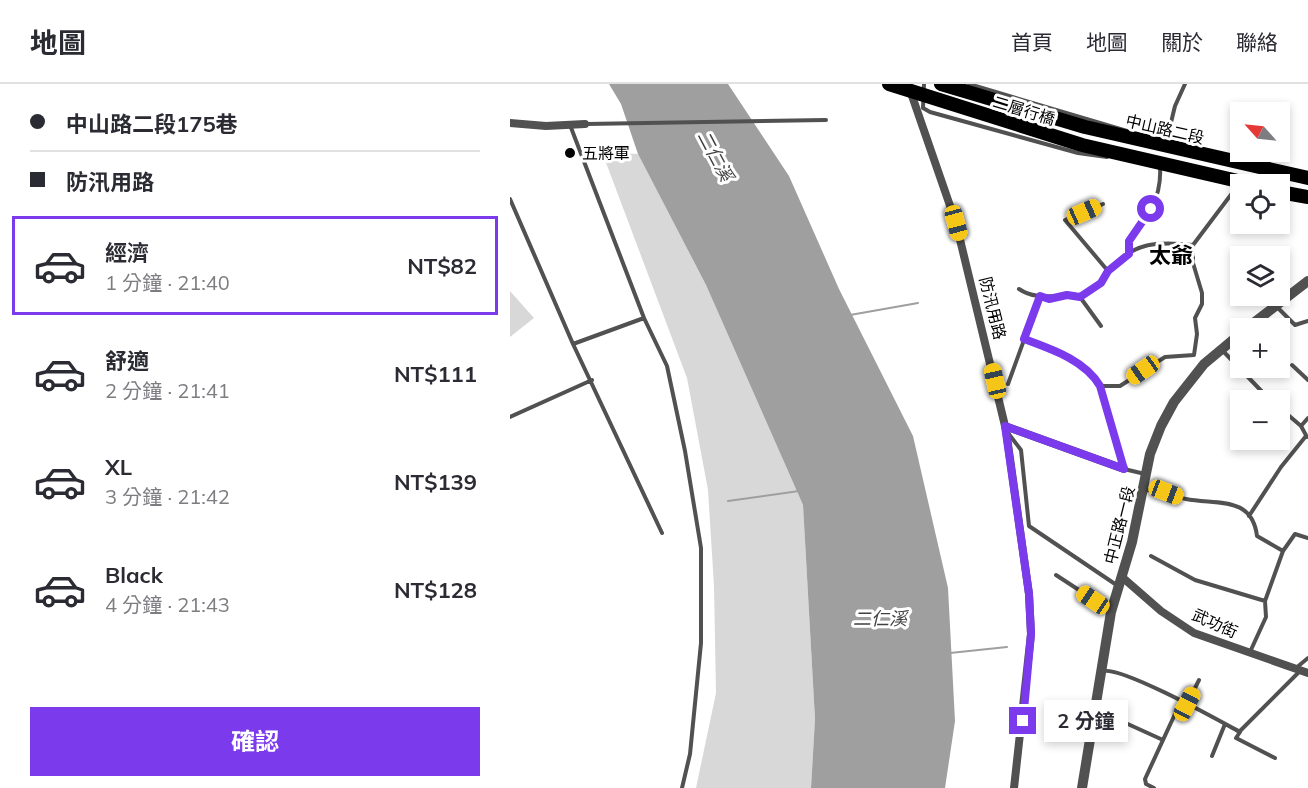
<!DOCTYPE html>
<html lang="zh-TW">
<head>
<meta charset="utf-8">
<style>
	body { margin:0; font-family:Mulish,"Noto Sans TC",sans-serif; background:#f7f7f7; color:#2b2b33; height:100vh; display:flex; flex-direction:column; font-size:22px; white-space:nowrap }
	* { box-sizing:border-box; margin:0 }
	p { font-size:20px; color:#7c7c81 }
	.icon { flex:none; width:33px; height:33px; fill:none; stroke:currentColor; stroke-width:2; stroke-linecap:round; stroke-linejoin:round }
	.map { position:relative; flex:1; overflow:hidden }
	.drawer { display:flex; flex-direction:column; background:#fff; width:510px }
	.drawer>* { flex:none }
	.top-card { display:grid; align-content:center; height:132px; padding:0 30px; background:#fff }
	.needle { width:39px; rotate:297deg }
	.fabs { position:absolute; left:720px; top:18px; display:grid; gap:12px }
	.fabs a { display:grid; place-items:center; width:60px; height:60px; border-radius:0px; background:#fff; box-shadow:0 3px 9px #0003; font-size:30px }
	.end { position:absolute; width:27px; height:27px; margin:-14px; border:8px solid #7c3aed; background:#fff; box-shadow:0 0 0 3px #fff }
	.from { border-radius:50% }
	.bubble { position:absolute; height:42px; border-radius:0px; background:#fff; box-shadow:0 3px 9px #0003; font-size:20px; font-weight:700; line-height:42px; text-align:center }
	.car { position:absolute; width:18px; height:36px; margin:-18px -9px; border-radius:8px; box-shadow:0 0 4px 2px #0007; background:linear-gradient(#f5c518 24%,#345 0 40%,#f5c518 0 76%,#345 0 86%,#f5c518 0) }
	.top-card b { display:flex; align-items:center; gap:21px; height:57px; font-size:22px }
	.top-card b+b { border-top:2px solid #e1e1e2 }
	.top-card i { width:15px; height:15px; background:#2b2b33 }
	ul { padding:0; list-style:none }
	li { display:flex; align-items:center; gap:18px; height:99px; margin:0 12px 9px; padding:0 18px; border:3px solid transparent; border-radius:0px }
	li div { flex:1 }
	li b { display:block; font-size:22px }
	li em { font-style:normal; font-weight:700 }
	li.selected { border-color:#7c3aed }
	li>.icon { width:54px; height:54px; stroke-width:1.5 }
	.action { display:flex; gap:12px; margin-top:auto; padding:12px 30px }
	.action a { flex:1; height:69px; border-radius:0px; background:#7c3aed; color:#fff; font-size:24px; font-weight:700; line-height:69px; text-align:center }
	header { display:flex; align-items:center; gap:36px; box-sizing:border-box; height:84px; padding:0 30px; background:#fff; border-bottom:2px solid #e1e1e2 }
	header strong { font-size:28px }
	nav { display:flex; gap:33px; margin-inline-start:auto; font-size:21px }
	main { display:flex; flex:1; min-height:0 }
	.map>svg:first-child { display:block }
	.green { fill:#d8d8d8 }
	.water { fill:#9f9f9f }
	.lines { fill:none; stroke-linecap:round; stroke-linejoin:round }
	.stream { stroke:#9f9f9f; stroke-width:2 }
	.service { stroke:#515151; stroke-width:4 }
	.minor { stroke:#515151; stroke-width:8 }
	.tertiary { stroke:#515151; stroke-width:10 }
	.primary { stroke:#000; stroke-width:14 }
	.route { stroke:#7c3aed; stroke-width:8 }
	.poi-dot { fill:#000; stroke:#fff; stroke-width:2 }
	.labels { text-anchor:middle; stroke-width:6; stroke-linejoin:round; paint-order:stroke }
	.street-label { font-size:16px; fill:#000; stroke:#fff }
	.poi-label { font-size:16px; fill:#000; stroke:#fff; text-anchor:start }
	.water-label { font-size:18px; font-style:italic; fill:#404040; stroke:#fff }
	.district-label { font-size:22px; font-weight:bold; fill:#000; stroke:#fff }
</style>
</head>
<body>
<header>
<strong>地圖</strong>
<nav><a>首頁</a><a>地圖</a><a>關於</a><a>聯絡</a></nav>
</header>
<main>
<section class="drawer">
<div class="top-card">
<b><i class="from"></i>中山路二段175巷</b>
<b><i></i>防汛用路</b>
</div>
<ul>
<li class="selected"><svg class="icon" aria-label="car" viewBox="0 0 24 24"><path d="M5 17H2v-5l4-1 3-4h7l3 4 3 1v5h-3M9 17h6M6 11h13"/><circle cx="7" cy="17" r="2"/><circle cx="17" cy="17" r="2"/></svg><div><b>經濟</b><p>1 分鐘 · 21:40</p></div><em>NT$82</em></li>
<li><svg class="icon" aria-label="car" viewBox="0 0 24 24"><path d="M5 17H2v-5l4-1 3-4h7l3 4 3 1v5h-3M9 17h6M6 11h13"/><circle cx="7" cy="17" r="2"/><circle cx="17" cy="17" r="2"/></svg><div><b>舒適</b><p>2 分鐘 · 21:41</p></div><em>NT$111</em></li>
<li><svg class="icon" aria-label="car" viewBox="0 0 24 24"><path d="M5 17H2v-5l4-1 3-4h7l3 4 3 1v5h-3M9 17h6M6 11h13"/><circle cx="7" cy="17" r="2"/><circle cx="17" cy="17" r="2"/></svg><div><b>XL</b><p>3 分鐘 · 21:42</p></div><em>NT$139</em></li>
<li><svg class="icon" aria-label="car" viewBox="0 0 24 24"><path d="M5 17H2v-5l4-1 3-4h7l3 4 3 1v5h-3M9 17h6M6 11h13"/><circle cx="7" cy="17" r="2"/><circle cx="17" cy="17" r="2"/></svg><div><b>Black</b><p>4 分鐘 · 21:43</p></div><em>NT$128</em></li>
</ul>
<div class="action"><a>確認</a></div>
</section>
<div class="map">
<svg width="798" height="704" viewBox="0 0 798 704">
	<rect width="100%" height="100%" fill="#fff"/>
	<path class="green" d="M 92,68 L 128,70 L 196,201 L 293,421 L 305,635 L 301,704 L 186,704 L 206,609 L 204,502 L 198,406 L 177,294 Z
		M 0,207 L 24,234 L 0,253 Z"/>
	<path class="water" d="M 99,0 L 218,0 L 279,92 L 329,205 L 403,352 L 438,504 L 445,637 L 435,704 L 301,704 L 305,635 L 293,421 L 196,201 L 128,70 L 111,20 Z"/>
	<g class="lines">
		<path class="stream" d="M 340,231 L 408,219
			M 218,417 L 289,407
			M 440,569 L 497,563"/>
		<path class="service" d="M 414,0 L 413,24 L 420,28 L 568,69 L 597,73
			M 459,0 L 617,47
			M 76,40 L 316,36
			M 60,41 L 134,234 L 157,282 L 175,367 L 191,464 L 191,559 L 180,670 L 172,704
			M 656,59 L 665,22 L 675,0
			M 0,115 L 63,260 L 152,449
			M 593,120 L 555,136 L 598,187
			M 619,169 C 617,149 634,140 642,124 C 648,111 651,98 650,83
			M 509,205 C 528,218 549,209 570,213 C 583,206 589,199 598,188 C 622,158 647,157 683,161
			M 570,213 L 591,242
			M 766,222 L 785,241 L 798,237
			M 514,255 C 541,265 575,276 590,302 L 614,385 L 635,390
			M 63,260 L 134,234
			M 713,267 L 760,316
			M 782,281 L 798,296
			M 498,300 L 530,212
			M 590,302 L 610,302 L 655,273 L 684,271 L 687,250 L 685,234 L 692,220 L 692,209 L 683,179 L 683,161 L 729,100
			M 770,324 L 791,342 L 797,353
			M 0,333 L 82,296
			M 791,342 L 798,334
			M 498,349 L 511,366 L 519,442 L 608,502
			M 635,406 C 650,407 662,412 676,415 C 706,421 742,411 747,452 L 773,467 L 785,450 L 798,454
			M 739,432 L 771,383 L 796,352
			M 641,472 L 685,496 L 755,517
			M 546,491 L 601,527
			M 740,568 L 756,533 L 755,517 L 773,467
			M 786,584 L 798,574
			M 594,587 C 615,584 706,635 730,648 L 726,654 L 765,674
			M 677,620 L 689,596
			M 587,626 L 653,656
			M 730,647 L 790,587
			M 702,672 L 715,640
			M 644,704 L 636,700 L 635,695 L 671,617"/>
		<path class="minor" d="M 401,9 L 446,139 L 496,346 L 519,510 L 521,550 L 504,704
			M 0,39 L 36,42 L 75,40
			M 495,342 L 614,385
			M 612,493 L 651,527 L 684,549 L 798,589"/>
		<path class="tertiary" d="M 737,244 L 798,197
			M 572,704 L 601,528 L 622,458 L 640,370 L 651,342 L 664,318 L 694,280 L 730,250"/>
		<path class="primary" d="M 379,0 L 572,61 L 741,100
			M 431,0 L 575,43 L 798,94
			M 770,108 L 798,113"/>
	</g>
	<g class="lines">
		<path class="route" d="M 513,637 L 521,550 L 519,510 L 495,342 L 614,385 L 590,302 C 575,276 541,265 514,255 L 530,212 L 539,215 L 557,211 L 570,213 L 591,199 L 598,187 L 619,170 L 619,157 L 641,125"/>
	</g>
	<circle class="poi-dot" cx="60" cy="69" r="6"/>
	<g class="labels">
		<g class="street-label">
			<text transform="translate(514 26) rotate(17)" y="6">二層行橋</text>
			<text transform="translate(655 45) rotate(13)" y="6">中山路二段</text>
			<text transform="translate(483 224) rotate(76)" y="6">防汛用路</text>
			<text transform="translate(609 441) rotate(-76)" y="6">中正路一段</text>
			<text transform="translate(705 539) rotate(24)" y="6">武功街</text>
		</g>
		<g class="poi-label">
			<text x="72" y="75">五將軍</text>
		</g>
		<g class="water-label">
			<text transform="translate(205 72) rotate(62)" y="6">二仁溪</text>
			<text x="370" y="541">二仁溪</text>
		</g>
		<g class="district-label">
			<text x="661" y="179">太爺</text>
		</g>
	</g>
</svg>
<div class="fabs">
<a><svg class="needle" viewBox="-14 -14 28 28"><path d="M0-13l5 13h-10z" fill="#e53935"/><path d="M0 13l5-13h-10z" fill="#7c7c81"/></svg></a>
<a><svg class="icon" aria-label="locate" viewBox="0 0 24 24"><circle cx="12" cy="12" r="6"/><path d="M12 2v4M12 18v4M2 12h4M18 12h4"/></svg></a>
<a><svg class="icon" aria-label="layers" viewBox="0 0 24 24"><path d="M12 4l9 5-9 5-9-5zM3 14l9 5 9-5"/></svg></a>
<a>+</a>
<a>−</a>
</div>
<i class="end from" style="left:641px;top:125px"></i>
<i class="end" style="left:513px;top:637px"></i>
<div class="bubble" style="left:534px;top:616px;width:84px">2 分鐘</div>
<i class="car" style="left:574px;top:128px;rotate:66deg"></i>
<i class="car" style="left:446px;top:139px;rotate:165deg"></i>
<i class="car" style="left:633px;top:286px;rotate:235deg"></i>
<i class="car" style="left:485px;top:297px;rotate:347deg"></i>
<i class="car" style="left:656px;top:408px;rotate:111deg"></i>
<i class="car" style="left:583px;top:516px;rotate:304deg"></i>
<i class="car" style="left:677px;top:620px;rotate:28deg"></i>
</div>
</main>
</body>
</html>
